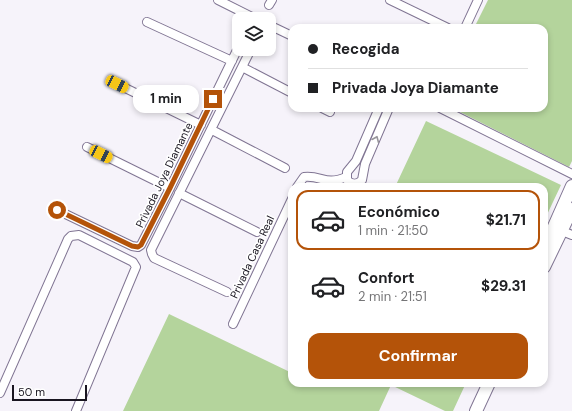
<!DOCTYPE html>
<html lang="es">
<head>
<meta charset="utf-8">
<style>
	body { margin:0; font-family:"DM Sans",sans-serif; background:#f6f6f6; color:#202124; height:100vh; display:flex; flex-direction:column; font-size:15px; white-space:nowrap }
	* { box-sizing:border-box; margin:0 }
	p { font-size:13px; color:#757577 }
	.icon { flex:none; width:22px; height:22px; fill:none; stroke:currentColor; stroke-width:2; stroke-linecap:round; stroke-linejoin:round }
	.map { position:relative; flex:1; overflow:hidden }
	.side { position:absolute; left:288px; top:183px; width:260px; height:204px; display:flex; flex-direction:column; background:#fff; border-radius:12px; box-shadow:0 2px 6px #0003 }
	.side>* { flex:none }
	.banner { position:absolute; left:288px; top:24px; width:260px; height:88px; border-radius:12px; box-shadow:0 2px 6px #0003; display:grid; align-content:center; height:88px; padding:0 20px; background:#fff }
	.tools { position:absolute; left:232px; top:12px; display:grid; gap:8px }
	.tools a { display:grid; place-items:center; width:44px; height:44px; border-radius:8px; background:#fff; box-shadow:0 2px 6px #0003; font-size:20px }
	.scale { position:absolute; left:12px; bottom:10px; width:75px; box-sizing:border-box; padding-left:4px; border:2px solid #191520; border-top:0; font-size:11px; line-height:14px; white-space:nowrap; color:#191520; -webkit-text-stroke:3px #fff; paint-order:stroke }
	.end { position:absolute; width:18px; height:18px; margin:-9px; border:5px solid #b45309; background:#fff; box-shadow:0 0 0 2px #fff }
	.from { border-radius:50% }
	.bubble { position:absolute; height:28px; border-radius:12px; background:#fff; box-shadow:0 2px 6px #0003; font-size:13px; font-weight:700; line-height:28px; text-align:center }
	.car { position:absolute; width:12px; height:24px; margin:-12px -6px; border-radius:5px; box-shadow:0 0 3px 1px #0007; background:linear-gradient(#f5c518 24%,#345 0 40%,#f5c518 0 76%,#345 0 86%,#f5c518 0) }
	.banner b { display:flex; align-items:center; gap:14px; height:38px; font-size:15px }
	.banner b+b { border-top:1px solid #e0e0e0 }
	.banner i { width:10px; height:10px; background:#202124 }
	ul { padding:7px 0 0; list-style:none }
	li { display:flex; align-items:center; gap:12px; height:60px; margin:0 8px 6px; padding:0 12px; border:2px solid transparent; border-radius:12px }
	li div { flex:1 }
	li b { display:block; font-size:15px }
	li em { font-style:normal; font-weight:700 }
	li.active { border-color:#b45309 }
	li>.icon { width:36px; height:36px; stroke-width:1.5 }
	.button { display:flex; gap:8px; margin-top:auto; padding:8px 20px }
	.button a { flex:1; height:46px; border-radius:12px; background:#b45309; color:#fff; font-size:16px; font-weight:700; line-height:46px; text-align:center }
	.map>svg:first-child { display:block }
	.green { fill:#b4d49c }
	.lines { fill:none; stroke-linecap:round; stroke-linejoin:round }
	.street-casing { stroke:#807593; stroke-width:10 }
	.secondary-casing { stroke:#807593; stroke-width:14 }
	.street { stroke:#fff; stroke-width:8 }
	.secondary { stroke:#fff; stroke-width:12 }
	.oneway { stroke:#98969b }
	.route { stroke:#b45309; stroke-width:5 }
	.labels { text-anchor:middle; stroke-width:3.5; stroke-linejoin:round; paint-order:stroke }
	.street-label { font-size:11px; fill:#191520; stroke:#fff }
</style>
</head>
<body>
<div class="map">
<svg width="572" height="411" viewBox="0 0 572 411">
	<rect width="100%" height="100%" fill="#f6f3fa"/>
	<path class="green" d="M 488,0 L 572,0 L 572,161 L 569,167 L 452,108 L 544,108 L 544,28 L 474,28 Z
		M 426,121 L 561,185 L 544,221 L 544,187 L 395,187 Z
		M 169,314 L 292,373 L 292,383 L 466,383 L 453,411 L 445,411 L 391,385 L 379,411 L 123,411 Z"/>
	<g class="lines">
		<defs>
			<path id="street" d="M 218,0 L 256,19
				M 390,0 L 448,28
				M 269,5 L 272,0
				M 147,22 L 232,61
				M 269,25 L 292,36
				M 465,28 L 478,0
				M 242,67 L 292,93
				M 117,84 L 201,125
				M 322,108 L 330,112
				M 379,108 L 356,161 L 347,172 L 347,180 C 352,185 357,185 362,180 L 365,164 L 389,108
				M 440,108 L 572,174
				M 212,130 L 285,168
				M 87,147 L 170,188
				M 297,187 L 304,177 C 322,175 325,186 346,177
				M 179,193 L 257,232
				M 57,210 L 132,246 L 138,247 L 141,245 L 170,188 L 239,46
				M 562,231 L 572,235
				M 227,292 L 154,258 L 152,254 L 151,250 L 251,49
				M 233,324 L 292,199
				M 0,393 L 68,239 L 71,236 L 79,235 L 133,262 L 136,267 L 76,411"/>
			<path id="secondary" d="M 544,249 L 572,186
				M 544,267 L 572,209
				M 476,411 L 489,383"/>
		</defs>
		<use href="#street" class="street-casing"/>
		<use href="#secondary" class="secondary-casing"/>
		<use href="#street" class="street"/>
		<use href="#secondary" class="secondary"/>
	</g>
	<defs><path id="oneway-chevron" d="M-2-3.5L2.5 0L-2 3.5" fill="none" stroke-width="1.6" stroke-linecap="round" stroke-linejoin="round"/></defs>
	<use class="oneway" href="#oneway-chevron" transform="translate(376 139) rotate(-67)"/>
	<g class="lines">
		<path class="route" d="M 57,210 L 132,246 L 138,247 L 141,245 L 170,188 L 213,99"/>
	</g>
	<g class="labels">
		<g class="street-label">
			<text transform="translate(164 175) rotate(-64)" y="4">Privada Joya Diamante</text>
			<text transform="translate(252 257) rotate(-65)" y="4">Privada Casa Real</text>
		</g>
	</g>
</svg>
<div class="tools">
<a><svg class="icon" aria-label="layers" viewBox="0 0 24 24"><path d="M12 4l9 5-9 5-9-5zM3 14l9 5 9-5"/></svg></a>
</div>
<div class="scale">50 m</div>
<i class="end from" style="left:57px;top:210px"></i>
<i class="end" style="left:213px;top:99px"></i>
<div class="bubble" style="left:133px;top:85px;width:66px">1 min</div>
<i class="car" style="left:117px;top:84px;rotate:116deg"></i>
<i class="car" style="left:101px;top:154px;rotate:116deg"></i>
<div class="banner">
<b><i class="from"></i>Recogida</b>
<b><i></i>Privada Joya Diamante</b>
</div>
<section class="side">
<ul>
<li class="active"><svg class="icon" aria-label="car" viewBox="0 0 24 24"><path d="M5 17H2v-5l4-1 3-4h7l3 4 3 1v5h-3M9 17h6M6 11h13"/><circle cx="7" cy="17" r="2"/><circle cx="17" cy="17" r="2"/></svg><div><b>Económico</b><p>1 min · 21:50</p></div><em>$21.71</em></li>
<li><svg class="icon" aria-label="car" viewBox="0 0 24 24"><path d="M5 17H2v-5l4-1 3-4h7l3 4 3 1v5h-3M9 17h6M6 11h13"/><circle cx="7" cy="17" r="2"/><circle cx="17" cy="17" r="2"/></svg><div><b>Confort</b><p>2 min · 21:51</p></div><em>$29.31</em></li>
</ul>
<div class="button"><a>Confirmar</a></div>
</section>
</div>
</body>
</html>
